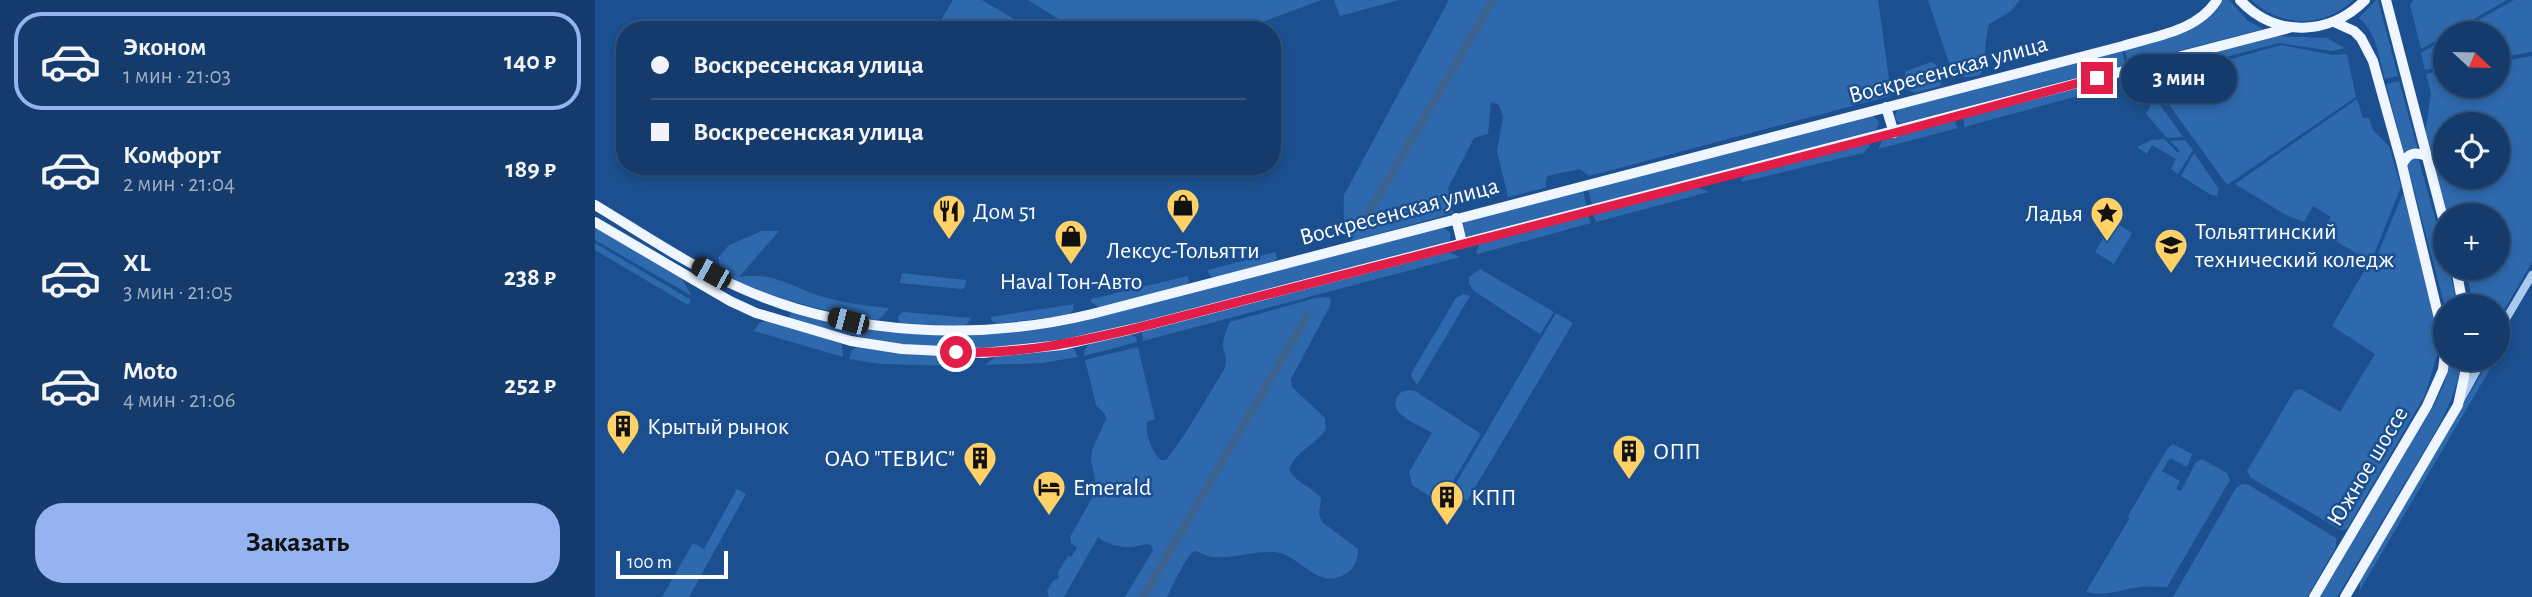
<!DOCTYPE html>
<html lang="ru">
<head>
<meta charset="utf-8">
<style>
	body { margin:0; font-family:"Alegreya Sans",sans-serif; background:#214673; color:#f1f3f6; height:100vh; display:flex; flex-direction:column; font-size:26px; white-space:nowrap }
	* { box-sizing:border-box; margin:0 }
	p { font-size:23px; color:#9dadc1 }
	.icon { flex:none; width:38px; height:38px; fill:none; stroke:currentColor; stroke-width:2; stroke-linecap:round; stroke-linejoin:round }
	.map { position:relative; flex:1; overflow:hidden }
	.side { display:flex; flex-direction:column; background:#143b6b; width:595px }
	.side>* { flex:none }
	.top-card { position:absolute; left:21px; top:21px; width:665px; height:154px; border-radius:28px; box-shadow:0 4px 10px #0003,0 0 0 2px #33557e; display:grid; align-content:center; height:154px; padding:0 35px; background:#143b6b }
	.needle { width:46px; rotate:112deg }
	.controls { position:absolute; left:1838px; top:21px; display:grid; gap:14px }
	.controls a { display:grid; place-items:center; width:77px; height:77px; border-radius:50%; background:#143b6b; box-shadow:0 4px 10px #0003,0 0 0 2px #33557e; font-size:35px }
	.scale { position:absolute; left:21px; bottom:18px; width:112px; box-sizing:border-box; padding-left:7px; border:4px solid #fff; border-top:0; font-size:19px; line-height:24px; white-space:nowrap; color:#fff; -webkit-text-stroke:5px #1b4f8f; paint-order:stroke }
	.end { position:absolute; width:32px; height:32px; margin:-16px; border:9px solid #e11d48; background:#fff; box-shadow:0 0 0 4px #fff }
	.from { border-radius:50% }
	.bubble { position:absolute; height:49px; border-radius:24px; background:#143b6b; box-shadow:0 4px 10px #0003,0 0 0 2px #33557e; font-size:23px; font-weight:600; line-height:49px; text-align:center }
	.car { position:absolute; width:21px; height:42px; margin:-21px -10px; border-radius:9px; box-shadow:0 0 5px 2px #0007; background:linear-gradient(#222 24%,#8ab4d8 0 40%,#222 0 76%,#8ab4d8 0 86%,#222 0) }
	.top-card b { display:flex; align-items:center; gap:24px; height:66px; font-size:26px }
	.top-card b+b { border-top:2px solid #33557e }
	.top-card i { width:18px; height:18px; background:#f1f3f6 }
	ul { padding:12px 0 0; list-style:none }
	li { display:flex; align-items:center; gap:21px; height:98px; margin:0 14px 10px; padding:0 21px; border:4px solid transparent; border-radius:28px }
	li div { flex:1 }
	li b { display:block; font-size:26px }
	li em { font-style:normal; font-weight:600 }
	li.on { border-color:#95b2f1 }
	li>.icon { width:63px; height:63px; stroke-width:1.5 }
	.cta { display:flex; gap:14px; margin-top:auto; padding:14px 35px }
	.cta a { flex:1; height:80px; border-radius:28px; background:#95b2f1; color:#111; font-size:28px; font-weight:600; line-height:80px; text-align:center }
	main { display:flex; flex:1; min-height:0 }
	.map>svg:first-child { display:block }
	.green { fill:#2e69ad; fill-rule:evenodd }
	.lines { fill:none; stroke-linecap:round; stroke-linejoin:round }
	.canal { stroke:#3c6290; stroke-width:8 }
	.minor { stroke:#a9c9ee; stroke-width:8 }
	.major { stroke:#f0f6ff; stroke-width:10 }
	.route { stroke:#e11d48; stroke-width:9 }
	.labels { text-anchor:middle; stroke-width:5; stroke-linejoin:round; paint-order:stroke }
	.street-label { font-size:24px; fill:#fff; stroke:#1b4f8f }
	.poi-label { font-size:24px; fill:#fff; stroke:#1b4f8f; text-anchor:start }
</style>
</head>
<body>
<main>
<section class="side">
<ul>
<li class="on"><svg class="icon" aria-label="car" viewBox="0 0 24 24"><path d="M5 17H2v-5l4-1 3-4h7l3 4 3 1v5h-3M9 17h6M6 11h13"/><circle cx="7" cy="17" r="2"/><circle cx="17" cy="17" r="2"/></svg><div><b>Эконом</b><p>1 мин · 21:03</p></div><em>140 ₽</em></li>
<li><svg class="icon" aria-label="car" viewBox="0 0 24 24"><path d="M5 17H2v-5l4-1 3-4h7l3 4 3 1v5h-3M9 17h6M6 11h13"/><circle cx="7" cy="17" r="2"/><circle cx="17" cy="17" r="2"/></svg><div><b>Комфорт</b><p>2 мин · 21:04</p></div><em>189 ₽</em></li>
<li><svg class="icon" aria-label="car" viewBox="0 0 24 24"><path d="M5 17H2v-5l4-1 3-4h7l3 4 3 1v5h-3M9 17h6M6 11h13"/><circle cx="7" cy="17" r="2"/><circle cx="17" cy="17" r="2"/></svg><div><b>XL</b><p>3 мин · 21:05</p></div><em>238 ₽</em></li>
<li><svg class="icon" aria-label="car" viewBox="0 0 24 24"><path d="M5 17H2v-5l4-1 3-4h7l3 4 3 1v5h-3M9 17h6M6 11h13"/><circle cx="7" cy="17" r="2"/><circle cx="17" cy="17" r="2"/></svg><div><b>Moto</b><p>4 мин · 21:06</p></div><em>252 ₽</em></li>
</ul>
<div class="cta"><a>Заказать</a></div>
</section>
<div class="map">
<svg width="1937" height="597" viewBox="0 0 1937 597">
	<rect width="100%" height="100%" fill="#1b4f8f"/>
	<path class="green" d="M 358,0 L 387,0 L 437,30 L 340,30 Z
		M 433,0 L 726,0 L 645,30 L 481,30 Z
		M 739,0 L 804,0 L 745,16 Z
		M 854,0 L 1283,0 L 1296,93 L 1295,96 L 994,176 L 985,169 L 952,176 L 950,188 L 913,197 L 902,151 L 908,117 L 904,105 L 896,102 L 893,134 L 879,138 L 853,188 L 858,213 L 758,241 C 746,230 749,211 749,195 Z
		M 1333,0 L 1425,0 L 1415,12 L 1394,24 C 1389,40 1392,58 1386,74 C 1374,79 1365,79 1356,69 Z
		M 1628,0 L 1634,0 L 1653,21 L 1668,29 L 1533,64 L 1530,49 C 1561,39 1613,33 1628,0 Z
		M 1656,0 L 1758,0 C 1729,29 1685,27 1656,0 Z
		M 1781,0 L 1783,0 L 1803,76 L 1790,79 C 1784,58 1782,33 1764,18 Z
		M 1818,0 L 1912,0 L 1854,33 L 1850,33 L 1850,36 L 1826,49 L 1815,5 Z
		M 1919,0 L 1937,0 L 1937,52 L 1902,58 L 1902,33 L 1860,33 Z
		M 1677,36 L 1732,38 L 1750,48 L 1737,51 L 1684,43 L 1555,77 L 1557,72 L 1567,69 L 1580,61 Z
		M 1850,39 L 1850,67 L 1830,70 L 1826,53 Z
		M 1686,45 L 1738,55 L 1752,54 L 1761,97 L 1632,185 L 1557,81 Z
		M 1527,49 L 1530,65 L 1308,123 L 1303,122 L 1300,117 L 1302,109 Z
		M 1937,56 L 1937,262 L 1909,310 L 1902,317 L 1902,306 L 1880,306 L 1869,268 L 1902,268 L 1902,215 L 1852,215 L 1830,134 L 1836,94 L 1831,74 L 1850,70 L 1850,86 L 1902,86 L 1902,62 ZM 1850,124 L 1902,124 L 1902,177 L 1850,177 Z
		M 1336,62 L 1343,66 L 1347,81 L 1345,86 L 1320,93 L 1311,89 L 1308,81 L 1311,71 Z
		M 1804,81 L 1823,150 L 1816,148 L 1809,153 L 1791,84 Z
		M 1487,88 L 1490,94 L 1369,127 L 1369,117 L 1476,89 Z
		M 1560,98 L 1588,137 L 1572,138 L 1551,114 Z
		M 1762,99 L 1768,118 L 1774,118 L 1778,130 L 1794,146 L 1806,187 L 1776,262 L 1727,233 L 1736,217 L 1718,206 L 1709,222 L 1691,215 L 1640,184 Z
		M 1277,115 L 1284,122 L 1281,130 L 997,205 L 993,190 Z
		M 1359,120 L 1363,128 L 1283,149 L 1288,139 Z
		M 1569,139 L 1583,153 L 1585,151 L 1575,141 L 1590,140 L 1598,150 L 1583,174 L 1576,169 L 1581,159 L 1557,145 L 1552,154 L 1542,147 L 1556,140 Z
		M 1272,142 L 1275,146 L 1268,153 L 1147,182 L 1146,179 L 1156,172 Z
		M 1599,153 L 1624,189 L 1622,196 L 1616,195 L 1586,176 Z
		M 1823,157 L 1850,254 L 1850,268 L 1854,268 L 1863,306 L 1850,307 L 1812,163 L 1812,160 Z
		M 1101,187 L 1114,192 L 1001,222 L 998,214 Z
		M 988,191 L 992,206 L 873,237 L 867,234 L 866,227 L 871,221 Z
		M 1808,193 L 1841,323 L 1842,355 L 1830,395 L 1752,529 L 1746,530 L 1656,478 L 1652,471 L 1700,390 L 1706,389 L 1745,412 L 1780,354 L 1737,326 L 1772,266 L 1777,268 Z
		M 993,215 L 996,223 L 883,254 L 881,252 L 885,243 Z
		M 1518,221 L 1537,233 L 1519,264 L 1500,252 Z
		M 0,228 L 86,278 L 97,296 L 0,240 Z
		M 847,228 C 854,230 857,233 855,240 L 851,243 L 508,332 C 467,340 427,347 386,348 C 321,351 257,337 196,319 L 194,316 L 197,311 L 342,334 L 421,333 L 489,321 Z
		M 167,231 L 184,231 L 144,277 C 179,271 197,287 228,297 C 250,303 271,306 294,308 L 287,317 L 281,320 L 241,313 L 191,300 L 148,285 L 126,273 L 123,258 L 134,245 Z
		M 0,243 L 96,300 L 93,305 L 0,250 Z
		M 680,252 L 682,258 L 678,263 L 620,278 L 614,275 L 613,270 Z
		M 853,252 L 865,257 L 548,341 L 547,333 L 550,330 Z
		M 885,269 L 959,312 L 945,334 L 879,291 L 874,284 L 874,277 Z
		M 307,273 L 371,280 L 370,287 L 366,289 L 305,283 Z
		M 593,276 L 594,282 L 591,285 L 505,308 L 496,302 L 496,299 Z
		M 868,294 L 875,296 L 822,385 L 816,376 L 818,370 L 861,298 Z
		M 734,297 L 736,300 L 735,306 L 696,379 L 697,387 L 730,418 L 731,429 C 721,445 700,451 694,470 C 700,482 717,487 726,498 L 724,514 L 727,522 L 763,549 C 763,559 760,567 752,573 C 723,593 706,554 679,552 C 659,551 639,558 619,557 C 611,557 606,552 599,551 C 590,558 578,585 572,597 L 530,597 L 558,550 L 556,545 C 549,543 546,546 538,547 C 526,548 513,545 503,537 L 469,597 L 454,597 L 452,591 L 458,581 L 464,578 L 463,572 L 473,556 L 476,557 L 482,548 L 476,543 L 475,537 L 502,489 L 496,460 L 497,450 L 511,419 L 510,414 L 501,405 L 490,360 L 543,347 L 560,419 L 552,422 C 549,432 557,453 566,460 L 571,460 L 590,434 L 630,368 C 632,359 631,358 629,351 C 626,341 631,331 635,322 L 720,298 Z
		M 479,304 L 478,310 L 473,315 L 401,324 L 396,320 L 396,317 Z
		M 308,312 L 376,318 L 372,324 L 365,326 L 304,323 L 303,316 Z
		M 961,313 L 978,323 L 872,501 L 857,490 Z
		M 171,321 L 242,342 L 247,345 L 248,357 L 159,331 L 164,323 Z
		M 534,334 L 541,337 L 542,342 L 489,356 L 490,349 L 494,344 Z
		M 262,347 L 361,356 L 368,360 L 372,366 L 285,364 L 254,359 L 257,350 Z
		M 474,348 L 479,349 L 483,357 L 447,363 L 390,365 L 401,356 Z
		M 1855,359 L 1867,359 C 1861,404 1834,442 1811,481 C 1788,519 1765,558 1742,597 L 1725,597 L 1840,403 L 1849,384 Z
		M 1895,359 L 1901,359 L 1765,590 L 1765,581 Z
		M 814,390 L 820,391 L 886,434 L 845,503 L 817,485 L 814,472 L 837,433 C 827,426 795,415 801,400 C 803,393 807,391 814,390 Z
		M 1578,444 L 1597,454 L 1592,467 L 1575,458 L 1567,471 L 1585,481 L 1581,489 L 1586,491 L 1601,462 L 1607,459 L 1632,473 L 1635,480 L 1572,587 C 1563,587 1553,586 1544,587 C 1526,590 1508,597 1491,592 L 1534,519 L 1533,516 L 1572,449 Z
		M 1647,484 L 1654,485 L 1741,538 L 1741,547 L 1712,597 L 1578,597 L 1641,488 Z
		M 142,489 L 151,494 L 94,597 L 67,597 L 98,543 L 109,549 Z"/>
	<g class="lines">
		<path class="canal" d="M 773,214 L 898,0
			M 548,597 L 712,316"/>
		<path class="minor" d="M 1902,334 L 1937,275
			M 1866,399 L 1888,359"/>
		<path class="major" d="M 1645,0 C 1680,38 1735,36 1770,0
			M 1791,0 L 1850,226
			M 1739,22 L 1759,31 L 1766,38 L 1778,61 L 1807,165 L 1850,343
			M 1291,107 L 1299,133
			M 1807,165 C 1813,153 1819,151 1831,156
			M 0,205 C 48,234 96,267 148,289 C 254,336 385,341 497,314 L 1528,46 C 1560,36 1603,31 1622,0
			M 861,218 L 867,243
			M 0,222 L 135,301 L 161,313 L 256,341 L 307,349 L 388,353 L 467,345 L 542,328 L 1694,28
			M 1861,268 L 1868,306
			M 1719,597 L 1832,406 L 1848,370 L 1850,353
			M 1750,597 L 1863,405 L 1873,359"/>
	</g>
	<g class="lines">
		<path class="route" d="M 361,352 C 423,355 483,342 542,328 L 1299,133 L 1502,78"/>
	</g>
	<defs>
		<symbol id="shop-pin" viewBox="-11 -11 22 30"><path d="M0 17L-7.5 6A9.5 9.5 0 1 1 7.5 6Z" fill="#ffd166" stroke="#1b4f8f"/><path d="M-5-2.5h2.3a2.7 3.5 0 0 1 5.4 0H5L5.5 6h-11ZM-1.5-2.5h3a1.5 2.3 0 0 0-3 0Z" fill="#111"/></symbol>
		<symbol id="restaurant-pin" viewBox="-11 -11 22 30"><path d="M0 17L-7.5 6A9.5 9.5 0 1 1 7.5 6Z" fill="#ffd166" stroke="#1b4f8f"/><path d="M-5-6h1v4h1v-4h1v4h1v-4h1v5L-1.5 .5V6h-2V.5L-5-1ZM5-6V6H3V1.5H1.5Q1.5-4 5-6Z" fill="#111"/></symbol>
		<symbol id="sight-pin" viewBox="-11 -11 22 30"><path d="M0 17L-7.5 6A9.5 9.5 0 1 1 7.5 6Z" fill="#ffd166" stroke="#1b4f8f"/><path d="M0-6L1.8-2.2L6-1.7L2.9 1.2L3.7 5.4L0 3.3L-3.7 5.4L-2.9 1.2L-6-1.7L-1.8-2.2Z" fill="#111"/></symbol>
		<symbol id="university-pin" viewBox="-11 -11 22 30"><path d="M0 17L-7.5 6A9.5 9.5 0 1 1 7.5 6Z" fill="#ffd166" stroke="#1b4f8f"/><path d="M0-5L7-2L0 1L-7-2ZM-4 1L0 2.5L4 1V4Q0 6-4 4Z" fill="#111"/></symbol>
		<symbol id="building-pin" viewBox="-11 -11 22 30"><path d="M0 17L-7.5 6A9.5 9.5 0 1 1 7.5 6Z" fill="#ffd166" stroke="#1b4f8f"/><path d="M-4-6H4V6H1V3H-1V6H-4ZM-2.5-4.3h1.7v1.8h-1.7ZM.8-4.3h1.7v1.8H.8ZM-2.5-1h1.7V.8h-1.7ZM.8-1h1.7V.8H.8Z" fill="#111"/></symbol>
		<symbol id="hotel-pin" viewBox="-11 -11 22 30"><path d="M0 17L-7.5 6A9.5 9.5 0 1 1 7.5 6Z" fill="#ffd166" stroke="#1b4f8f"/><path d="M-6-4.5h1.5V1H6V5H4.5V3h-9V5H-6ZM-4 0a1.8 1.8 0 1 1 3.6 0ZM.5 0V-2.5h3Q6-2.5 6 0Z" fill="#111"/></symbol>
	</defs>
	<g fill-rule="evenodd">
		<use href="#shop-pin" x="569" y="186" width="38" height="52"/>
		<use href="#restaurant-pin" x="335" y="192" width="38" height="52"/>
		<use href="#sight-pin" x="1493" y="194" width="38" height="52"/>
		<use href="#shop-pin" x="457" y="217" width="38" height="52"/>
		<use href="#university-pin" x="1557" y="226" width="38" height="52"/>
		<use href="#building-pin" x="9" y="407" width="38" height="52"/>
		<use href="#building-pin" x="1015" y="432" width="38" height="52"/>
		<use href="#building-pin" x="366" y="439" width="38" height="52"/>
		<use href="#hotel-pin" x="435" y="468" width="38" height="52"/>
		<use href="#building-pin" x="833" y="478" width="38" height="52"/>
	</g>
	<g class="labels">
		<g class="street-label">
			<text transform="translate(1353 69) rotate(-15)" y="8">Воскресенская улица</text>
			<text transform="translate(804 211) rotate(-15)" y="8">Воскресенская улица</text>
			<text transform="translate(1772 466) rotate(-59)" y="8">Южное шоссе</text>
		</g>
		<g class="poi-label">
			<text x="378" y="219">Дом 51</text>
			<text x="1488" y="221" text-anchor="end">Ладья</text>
			<text x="1600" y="239">Тольяттинский<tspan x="1600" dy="28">технический коледж</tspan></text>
			<text x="588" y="258" text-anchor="middle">Лексус-Тольятти</text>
			<text x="476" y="289" text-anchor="middle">Haval Тон-Авто</text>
			<text x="52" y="434">Крытый рынок</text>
			<text x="1058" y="459">ОПП</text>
			<text x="360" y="466" text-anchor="end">ОАО "ТЕВИС"</text>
			<text x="478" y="495">Emerald</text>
			<text x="876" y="505">КПП</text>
		</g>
	</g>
</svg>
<div class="controls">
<a><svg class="needle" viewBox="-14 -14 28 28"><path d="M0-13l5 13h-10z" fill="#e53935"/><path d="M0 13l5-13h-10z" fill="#9dadc1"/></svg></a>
<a><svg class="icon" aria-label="locate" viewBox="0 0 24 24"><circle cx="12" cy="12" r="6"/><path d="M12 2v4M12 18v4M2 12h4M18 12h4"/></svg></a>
<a>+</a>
<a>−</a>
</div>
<div class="scale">100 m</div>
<i class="end from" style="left:361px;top:352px"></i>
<i class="end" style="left:1502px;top:78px"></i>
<div class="bubble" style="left:1526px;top:54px;width:116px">3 мин</div>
<i class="car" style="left:116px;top:273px;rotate:299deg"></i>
<i class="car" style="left:253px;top:321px;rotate:285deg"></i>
<div class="top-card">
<b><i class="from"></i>Воскресенская улица</b>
<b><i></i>Воскресенская улица</b>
</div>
</div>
</main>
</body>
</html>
